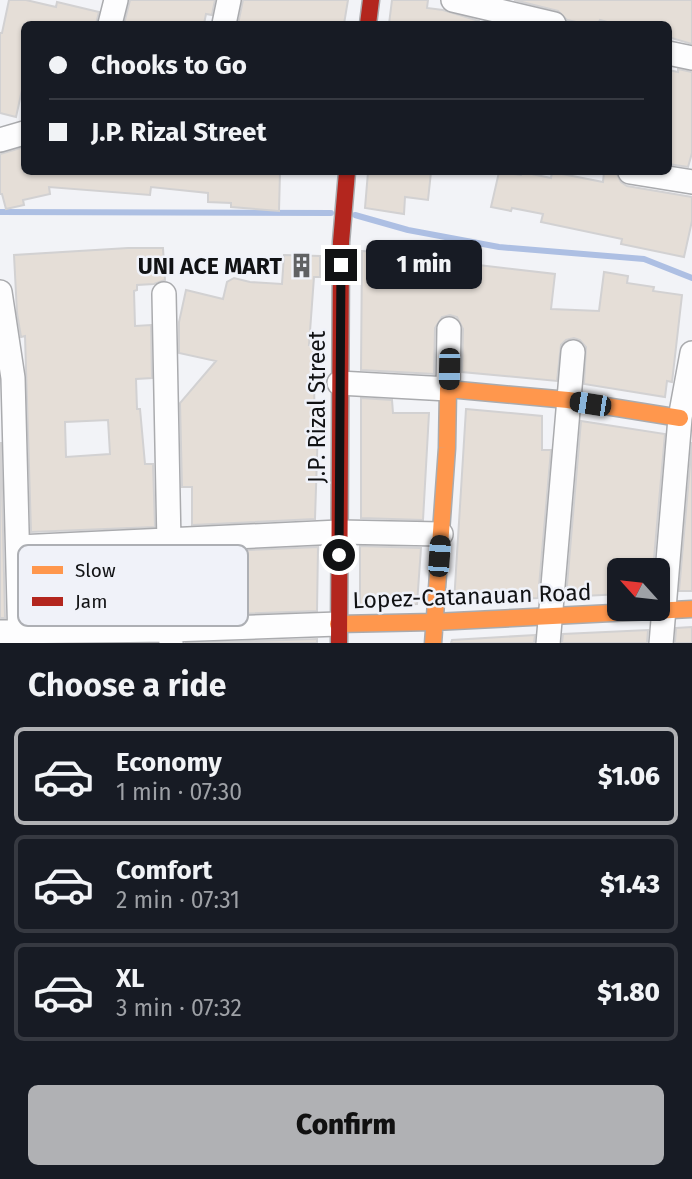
<!DOCTYPE html>
<html lang="en">
<head>
<meta charset="utf-8">
<style>
	body { margin:0; font-family:"Fira Sans",sans-serif; background:#20242c; color:#f1f3f6; height:100vh; display:flex; flex-direction:column; font-size:26px; white-space:nowrap }
	* { box-sizing:border-box; margin:0 }
	p { font-size:23px; color:#9ea1a6 }
	.icon { flex:none; width:38px; height:38px; fill:none; stroke:currentColor; stroke-width:2; stroke-linecap:round; stroke-linejoin:round }
	.map { position:relative; height:643px; overflow:hidden }
	.sheet { display:flex; flex-direction:column; background:#171b24; flex:1 }
	.sheet>* { flex:none }
	.guide { position:absolute; left:21px; top:21px; width:651px; height:154px; border-radius:10px; box-shadow:0 2px 5px #0004; display:grid; align-content:center; height:154px; padding:0 28px; background:#171b24 }
	.needle { width:46px; rotate:297deg }
	.tools { position:absolute; left:607px; top:558px; display:grid; gap:14px }
	.tools a { display:grid; place-items:center; width:63px; height:63px; border-radius:10px; background:#171b24; box-shadow:0 2px 5px #0004; font-size:35px }
	.end { position:absolute; width:32px; height:32px; margin:-16px; border:9px solid #111214; background:#fff; box-shadow:0 0 0 4px #fff }
	.from { border-radius:50% }
	.bubble { position:absolute; height:49px; border-radius:10px; background:#171b24; box-shadow:0 2px 5px #0004; font-size:23px; font-weight:800; line-height:49px; text-align:center }
	.car { position:absolute; width:21px; height:42px; margin:-21px -10px; border-radius:9px; box-shadow:0 0 5px 2px #0007; background:linear-gradient(#222 24%,#8ab4d8 0 40%,#222 0 76%,#8ab4d8 0 86%,#222 0) }
	.guide b { display:flex; align-items:center; gap:24px; height:66px; font-size:26px }
	.guide b+b { border-top:2px solid #363941 }
	.guide i { width:18px; height:18px; background:#f1f3f6 }
	ul { padding:0; list-style:none }
	li { display:flex; align-items:center; gap:21px; height:98px; margin:0 14px 10px; padding:0 14px; border:4px solid #363941; border-radius:10px }
	li div { flex:1 }
	li b { display:block; font-size:26px }
	li em { font-style:normal; font-weight:800 }
	li.active { border-color:#b0b1b4 }
	li>.icon { width:63px; height:63px; stroke-width:1.5 }
	h2 { padding:0 28px; font-size:32px; line-height:84px }
	.primary-button { display:flex; gap:14px; margin-top:auto; padding:14px 28px }
	.primary-button a { flex:1; height:80px; border-radius:10px; background:#b0b1b4; color:#111; font-size:28px; font-weight:800; line-height:80px; text-align:center }
	.map>svg:first-child { display:block }
	.lines { fill:none; stroke-linecap:round; stroke-linejoin:round }
	.stream { stroke:#adbfe3; stroke-width:6 }
	.building { fill:#e5ded7; stroke:#d2d1d2; stroke-width:2; fill-rule:evenodd }
	.street-casing { stroke:#aaabae; stroke-width:26 }
	.slow-casing { stroke:#aaabae; stroke-width:19 }
	.jam-casing { stroke:#aaabae; stroke-width:19 }
	.street { stroke:#fdfdfe; stroke-width:23 }
	.slow { stroke:#ff974d; stroke-width:16 }
	.jam { stroke:#b3261e; stroke-width:16 }
	.route { stroke:#111214; stroke-width:9 }
	.labels { text-anchor:middle; stroke-width:5; stroke-linejoin:round; paint-order:stroke }
	.poi-label { font-size:23px; font-weight:bold; fill:#111214; stroke:#f0f2f9; text-anchor:end }
	.street-label { font-size:23px; fill:#111214; stroke:#f0f2f9 }
	.key { fill:#f0f2f9; stroke:#adafb4; stroke-width:2 }
	.key-label { font-size:19px; fill:#111214 }
</style>
</head>
<body>
<div class="map">
<svg width="692" height="644" viewBox="0 0 692 644">
	<rect width="100%" height="100%" fill="#f2f3f7"/>
	<g class="lines">
		<path class="stream" d="M 0,212 L 331,213
			M 355,215 L 408,230 L 499,247 L 644,259 L 692,278"/>
	</g>
	<path class="building" d="M 9,0 L 26,0 L 56,7 L 57,2 L 99,12 L 96,24 L 24,24 L 24,81 L 16,117 L 0,113 L 0,33 L 2,33 Z
		M 130,0 L 215,0 L 212,15 L 206,14 L 204,24 L 124,24 Z
		M 243,0 L 348,0 L 344,24 L 238,24 Z
		M 392,0 L 428,0 L 427,8 L 443,10 L 479,21 L 479,24 L 389,24 Z
		M 514,0 L 692,0 L 692,44 L 668,37 L 668,24 L 614,24 L 600,20 L 598,24 L 575,24 L 576,22 L 567,20 L 558,11 Z
		M 678,69 L 692,72 L 692,153 L 688,167 L 668,164 L 668,70 L 678,72 Z
		M 24,147 L 24,172 L 280,172 L 279,211 L 231,207 L 231,203 L 208,202 L 208,193 L 151,187 L 150,195 L 49,187 L 50,194 L 23,200 L 24,205 L 6,209 L 2,194 L 0,194 L 0,154 Z
		M 368,172 L 431,172 L 428,200 L 405,197 L 404,214 L 365,208 Z
		M 499,172 L 521,175 L 522,172 L 551,178 L 552,172 L 603,182 L 604,172 L 616,172 L 621,182 L 627,186 L 692,197 L 692,221 L 684,257 L 621,244 L 622,239 L 541,222 L 543,214 L 512,208 L 511,211 L 491,207 Z
		M 128,248 L 163,248 L 165,280 L 154,284 L 137,285 L 137,290 L 134,291 L 135,326 L 151,325 L 152,378 L 136,379 L 137,409 L 140,409 L 145,464 L 153,464 L 155,527 L 31,532 L 25,336 L 21,337 L 17,313 L 14,255 ZM 108,420 L 110,454 L 66,457 L 65,422 Z
		M 362,251 L 412,254 L 411,257 L 555,274 L 551,309 L 599,311 L 604,272 L 628,276 L 627,283 L 654,287 L 653,291 L 682,295 L 672,382 L 667,381 L 665,397 L 584,384 L 586,347 L 580,340 L 574,338 L 566,340 L 561,345 L 557,381 L 462,372 L 463,329 L 457,317 L 450,315 L 442,317 L 435,328 L 434,374 L 361,370 Z
		M 284,255 L 320,256 L 320,277 L 314,277 L 309,345 L 313,345 L 315,426 L 318,426 L 315,519 L 192,525 L 192,487 L 182,487 L 180,403 L 216,361 L 179,353 L 179,322 L 186,290 L 223,299 L 227,282 L 234,278 L 250,282 L 282,284 Z
		M 361,398 L 392,400 L 393,413 L 429,413 L 423,520 L 361,518 Z
		M 466,409 L 542,416 L 542,450 L 551,450 L 538,598 L 454,603 Z
		M 581,421 L 665,434 L 653,570 L 620,570 L 620,594 L 566,597 Z
		M 692,442 L 692,591 L 679,591 Z
		M 0,443 L 1,443 L 5,618 L 0,618 Z
		M 360,546 L 421,548 L 417,604 L 360,605 Z
		M 318,547 L 317,611 L 184,616 L 183,553 Z
		M 692,627 L 692,643 L 675,643 L 676,628 Z
		M 648,630 L 647,643 L 562,643 L 563,634 Z
		M 535,635 L 534,643 L 451,643 L 452,640 Z
		M 317,639 L 317,643 L 185,643 Z"/>
	<g class="lines">
		<defs>
			<path id="street" d="M 453,0 L 554,24
				M 110,24 L 116,0
				M 224,24 L 229,0
				M 668,53 L 692,58
				M 0,140 L 24,133
				M 630,172 L 692,182
				M 0,292 L 13,378 L 20,644
				M 164,294 L 171,644
				M 339,383 L 448,389 L 449,329
				M 18,547 L 339,532 L 441,534
				M 0,632 L 171,630 L 338,624
				M 548,644 L 573,352
				M 661,644 L 680,418 L 692,353"/>
			<path id="slow" d="M 338,624 L 434,622 L 692,609
				M 433,644 L 447,448 L 448,389 L 568,400 L 680,418"/>
			<path id="jam" d="M 368,24 L 371,0
				M 339,644 L 341,242 L 347,172"/>
		</defs>
		<use href="#street" class="street-casing"/>
		<use href="#slow" class="slow-casing"/>
		<use href="#jam" class="jam-casing"/>
		<use href="#street" class="street"/>
		<use href="#slow" class="slow"/>
		<use href="#jam" class="jam"/>
	</g>
	<g class="lines">
		<path class="route" d="M 339,555 L 341,265"/>
	</g>
	<defs>
		<symbol id="building-bare" viewBox="-9 -9 18 18"><path d="M-4-6H4V6H1V3H-1V6H-4ZM-2.5-4.3h1.7v1.8h-1.7ZM.8-4.3h1.7v1.8H.8ZM-2.5-1h1.7V.8h-1.7ZM.8-1h1.7V.8H.8Z" fill="#606163" stroke="#f0f2f9" stroke-width="2.5" paint-order="stroke"/></symbol>
	</defs>
	<g fill-rule="evenodd">
		<use href="#building-bare" x="284" y="248" width="35" height="35"/>
	</g>
	<g class="labels">
		<g class="poi-label">
			<text x="282" y="274">UNI ACE MART</text>
		</g>
		<g class="street-label">
			<text transform="translate(317 407) rotate(-90)" y="8">J.P. Rizal Street</text>
			<text transform="translate(472 596) rotate(-2)" y="8">Lopez-Catanauan Road</text>
		</g>
	</g>
	<rect x="18" y="545" width="230" height="81" rx="10" class="key"/>
	<rect x="32" y="566" width="31" height="8" fill="#ff974d"/>
	<rect x="32" y="597" width="31" height="9" fill="#b3261e"/>
	<g class="key-label">
		<text x="75" y="577">Slow</text>
		<text x="75" y="608">Jam</text>
	</g>
</svg>
<div class="tools">
<a><svg class="needle" viewBox="-14 -14 28 28"><path d="M0-13l5 13h-10z" fill="#e53935"/><path d="M0 13l5-13h-10z" fill="#9ea1a6"/></svg></a>
</div>
<i class="end from" style="left:339px;top:555px"></i>
<i class="end" style="left:341px;top:265px"></i>
<div class="bubble" style="left:366px;top:240px;width:116px">1 min</div>
<i class="car" style="left:449px;top:369px;rotate:181deg"></i>
<i class="car" style="left:590px;top:404px;rotate:279deg"></i>
<i class="car" style="left:439px;top:556px;rotate:4deg"></i>
<div class="guide">
<b><i class="from"></i>Chooks to Go</b>
<b><i></i>J.P. Rizal Street</b>
</div>
</div>
<section class="sheet">
<h2>Choose a ride</h2>
<ul>
<li class="active"><svg class="icon" aria-label="car" viewBox="0 0 24 24"><path d="M5 17H2v-5l4-1 3-4h7l3 4 3 1v5h-3M9 17h6M6 11h13"/><circle cx="7" cy="17" r="2"/><circle cx="17" cy="17" r="2"/></svg><div><b>Economy</b><p>1 min · 07:30</p></div><em>$1.06</em></li>
<li><svg class="icon" aria-label="car" viewBox="0 0 24 24"><path d="M5 17H2v-5l4-1 3-4h7l3 4 3 1v5h-3M9 17h6M6 11h13"/><circle cx="7" cy="17" r="2"/><circle cx="17" cy="17" r="2"/></svg><div><b>Comfort</b><p>2 min · 07:31</p></div><em>$1.43</em></li>
<li><svg class="icon" aria-label="car" viewBox="0 0 24 24"><path d="M5 17H2v-5l4-1 3-4h7l3 4 3 1v5h-3M9 17h6M6 11h13"/><circle cx="7" cy="17" r="2"/><circle cx="17" cy="17" r="2"/></svg><div><b>XL</b><p>3 min · 07:32</p></div><em>$1.80</em></li>
</ul>
<div class="primary-button"><a>Confirm</a></div>
</section>
</body>
</html>
